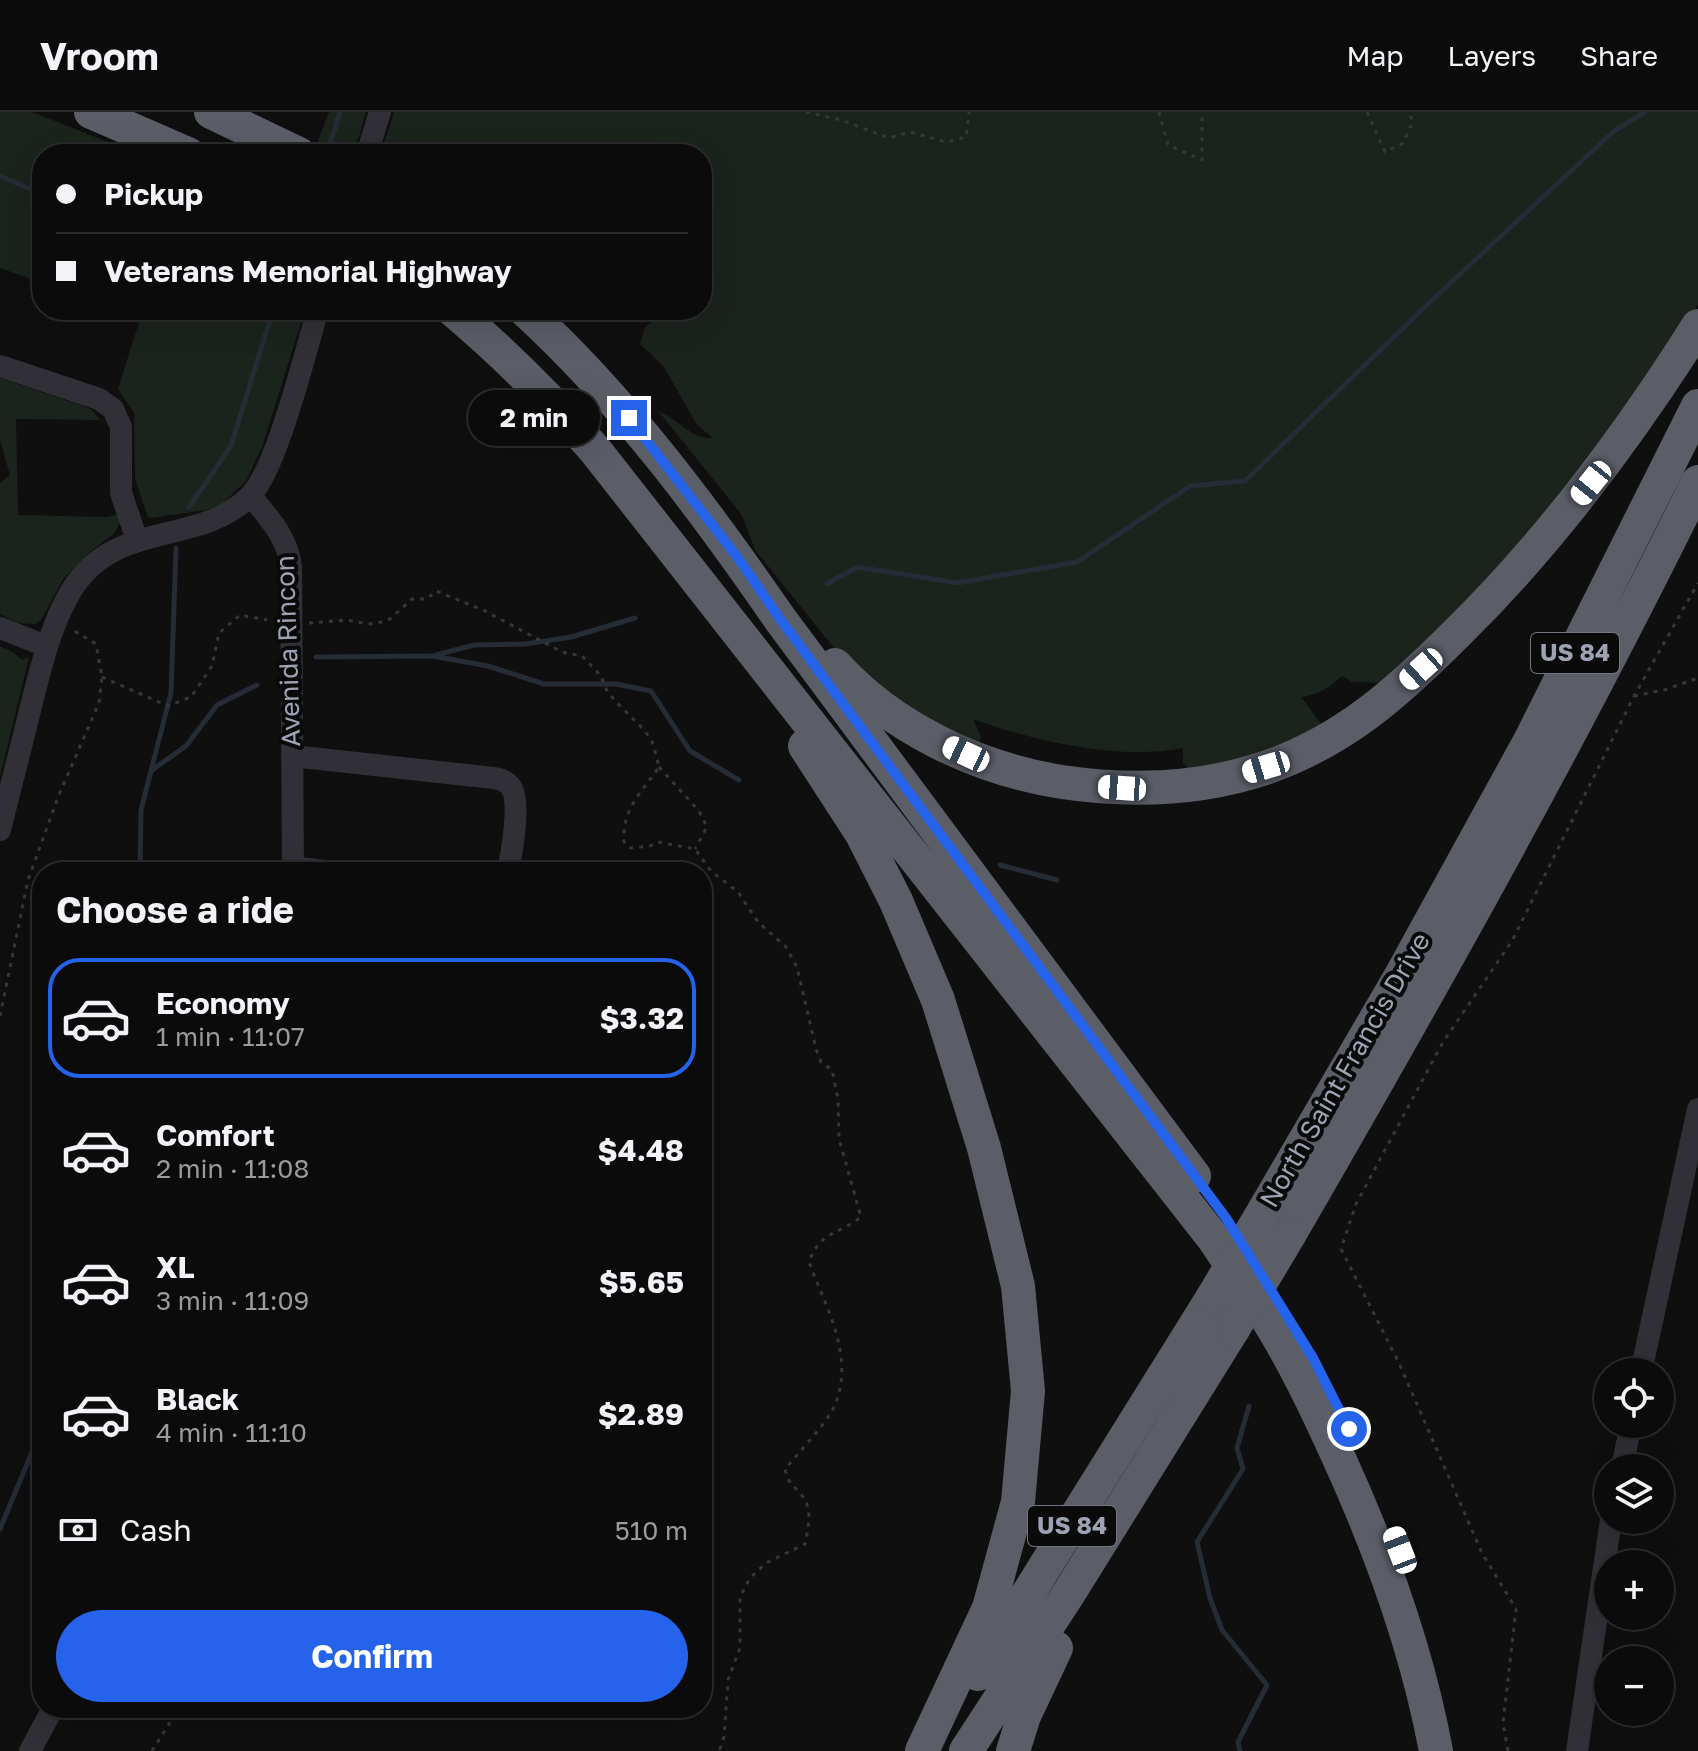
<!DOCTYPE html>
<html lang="en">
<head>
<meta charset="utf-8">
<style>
	body { margin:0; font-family:"Golos Text",sans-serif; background:#141415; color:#f1f3f6; height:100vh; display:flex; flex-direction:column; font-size:30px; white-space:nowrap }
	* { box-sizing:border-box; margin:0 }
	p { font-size:26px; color:#9a9b9d }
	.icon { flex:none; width:44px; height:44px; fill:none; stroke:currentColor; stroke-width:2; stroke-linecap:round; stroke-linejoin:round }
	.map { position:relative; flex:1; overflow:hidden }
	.panel { position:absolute; left:32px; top:750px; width:680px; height:856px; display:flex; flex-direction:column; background:#0b0b0c; border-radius:32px; box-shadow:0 8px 32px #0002,0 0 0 2px #2b2b2d }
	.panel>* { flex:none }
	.banner { position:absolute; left:32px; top:32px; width:680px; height:176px; border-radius:32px; box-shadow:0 8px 32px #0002,0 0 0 2px #2b2b2d; display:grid; align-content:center; height:176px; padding:0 24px; background:#0b0b0c }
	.buttons { position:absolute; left:1594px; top:1246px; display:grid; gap:16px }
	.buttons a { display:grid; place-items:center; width:80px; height:80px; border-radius:50%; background:#0b0b0c; box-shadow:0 8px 32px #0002,0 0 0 2px #2b2b2d; font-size:40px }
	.end { position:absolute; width:36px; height:36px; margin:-18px; border:10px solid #2563eb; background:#fff; box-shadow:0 0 0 4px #fff }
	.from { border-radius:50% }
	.bubble { position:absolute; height:56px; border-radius:28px; background:#0b0b0c; box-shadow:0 8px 32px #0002,0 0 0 2px #2b2b2d; font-size:26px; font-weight:700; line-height:56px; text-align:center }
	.car { position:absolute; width:24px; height:48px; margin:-24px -12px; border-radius:10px; box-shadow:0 0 6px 2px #0007; background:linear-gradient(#fff 24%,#345 0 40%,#fff 0 76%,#345 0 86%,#fff 0) }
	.banner b { display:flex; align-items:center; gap:28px; height:76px; font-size:30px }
	.banner b+b { border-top:2px solid #2b2b2d }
	.banner i { width:20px; height:20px; background:#f1f3f6 }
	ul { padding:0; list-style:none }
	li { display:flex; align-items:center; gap:24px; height:120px; margin:0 16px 12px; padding:0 8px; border:4px solid transparent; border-radius:32px }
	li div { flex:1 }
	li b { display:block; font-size:30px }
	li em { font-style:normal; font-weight:700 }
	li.on { border-color:#2563eb }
	li>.icon { width:72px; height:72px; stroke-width:1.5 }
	h2 { padding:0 24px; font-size:36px; line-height:96px }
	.pay { display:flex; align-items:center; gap:20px; height:88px; padding:0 24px; font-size:30px }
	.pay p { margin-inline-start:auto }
	.action { display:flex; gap:16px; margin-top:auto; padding:16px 24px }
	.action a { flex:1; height:92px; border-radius:48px; background:#2563eb; color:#fff; font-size:32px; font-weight:700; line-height:92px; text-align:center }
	header { display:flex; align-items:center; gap:48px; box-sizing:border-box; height:112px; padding:0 40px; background:#0b0b0c; border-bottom:2px solid #2b2b2d }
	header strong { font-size:38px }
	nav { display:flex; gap:44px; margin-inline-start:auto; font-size:28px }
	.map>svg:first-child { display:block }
	.green { fill:#1b231d }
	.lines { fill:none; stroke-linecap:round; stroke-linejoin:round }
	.stream { stroke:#252c35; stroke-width:5 }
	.path { stroke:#36373d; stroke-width:3; stroke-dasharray:4 6; stroke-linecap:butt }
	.minor { stroke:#303036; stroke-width:22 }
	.highway { stroke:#5b5d67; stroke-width:34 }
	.highway-bridge { stroke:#5b5d67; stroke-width:34 }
	.route { stroke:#2563eb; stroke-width:10 }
	.labels { text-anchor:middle; stroke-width:8; stroke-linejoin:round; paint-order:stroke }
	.shield { fill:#0a0a0b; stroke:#727581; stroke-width:2 }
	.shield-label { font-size:24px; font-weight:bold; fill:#9ea3b3 }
	.street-label { font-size:26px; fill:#9ea3b3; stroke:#0a0a0b }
</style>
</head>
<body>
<header>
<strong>Vroom</strong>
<nav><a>Map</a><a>Layers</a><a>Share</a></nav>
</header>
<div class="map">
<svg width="1698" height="1639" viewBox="0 0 1698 1639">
	<rect width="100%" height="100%" fill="#0f0f10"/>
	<path class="green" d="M 0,0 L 32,0 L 139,42 L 42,42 L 42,171 L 0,156 Z
		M 329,0 L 366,0 L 359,25 L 349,42 L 341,42 L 318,29 Z
		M 394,0 L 1698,0 L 1698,193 L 1653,265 L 1487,476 L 1381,571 L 1352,570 L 1342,564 C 1329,576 1318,583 1301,585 L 1322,613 L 1277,638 L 1190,658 L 1183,651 L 1183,636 C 1118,649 1034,629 973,607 L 981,624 L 979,632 L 943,618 L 843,547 L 755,438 L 742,403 L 659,300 C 678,306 691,328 713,326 L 697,313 L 664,255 L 640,232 L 645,215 L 668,198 L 702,198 L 702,42 L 389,42 L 384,31 Z
		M 116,198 L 305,198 L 262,335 L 246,369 L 222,392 L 206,398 L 150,406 L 147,403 L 135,366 L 134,301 L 118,277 L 140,207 Z
		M 0,266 L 86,295 L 93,299 L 100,308 L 16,307 L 18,403 L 108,405 L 118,402 L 120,410 L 115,421 L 92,438 L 64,466 L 41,508 L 35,512 L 18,511 L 0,502 L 0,371 L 10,363 L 0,328 Z
		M 0,534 L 13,540 L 22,548 L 28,545 L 28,550 L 0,665 Z"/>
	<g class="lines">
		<path class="stream" d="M 327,42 L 340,0
			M 0,64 L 42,82
			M 189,395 L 231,334 L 273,198
			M 827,472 L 857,455 L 958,471 L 1077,450 L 1190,374 L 1245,369 L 1429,191 L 1614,19 L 1645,0
			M 436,543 L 474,533 L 525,532 L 571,525 L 635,506
			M 316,545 L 432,544 L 488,554 L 544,572 L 616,572 L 651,579 L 690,639 L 739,668
			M 152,658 L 186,634 L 217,593 L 257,573
			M 1000,753 L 1057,768
			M 140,760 L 141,698 L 171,581 L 176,436
			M 0,1417 L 42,1316
			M 1240,1639 L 1238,1630 L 1267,1573 L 1222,1518 L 1210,1486 L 1197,1430 L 1243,1357 L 1237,1336 L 1249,1294"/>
		<path class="path" d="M 806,0 L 841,8 L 889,26 L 910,20 L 946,30 L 966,25 L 969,0
			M 1159,0 L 1168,33 L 1202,48 L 1202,0
			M 1367,0 L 1385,40 L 1403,31 L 1413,9 L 1408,0
			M 309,511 L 347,508 L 368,512 L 378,511 L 390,507 L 412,487 L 427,487 L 436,479 L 483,498 L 562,540 L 582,544 L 602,565 C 604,587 641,608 652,630 C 655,638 657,647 659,655 C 641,681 622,697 624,730 L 631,736 L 650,734 L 658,730 L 695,737 L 711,759 L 738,780 L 758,810 L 786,835 L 797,855 L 816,937 L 821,950 L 832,958 L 838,987 L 839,1027 L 861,1105 C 838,1123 820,1119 809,1150 C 826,1196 858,1249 832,1299 C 825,1312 796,1344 785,1357 C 789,1374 794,1373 803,1385 C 813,1399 808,1416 805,1432 L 766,1451 L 750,1466 L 740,1485 L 740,1536 L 728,1568 L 724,1625 L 719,1639
			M 102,565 L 168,594 L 191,585 L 212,554 L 219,521 L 240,503 L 267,508
			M 1634,584 L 1664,578 L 1698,566
			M 659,655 L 699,699 L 707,715 L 695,737
			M 0,904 L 28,768 L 58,685 L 99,591 L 102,565 L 96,532 L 71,517
			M 152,1639 L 179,1596
			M 1508,1639 L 1503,1611 L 1516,1497 L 1482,1441 L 1399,1251 L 1341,1137 L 1356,1092 L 1443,930 L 1512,829 L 1634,584 L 1698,471"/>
		<path class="minor" d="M 367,42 L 380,0
			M 0,254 L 99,287 L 113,297 L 121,315 L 121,381 L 137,428
			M 251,384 C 269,406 288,426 291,455 L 293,760
			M 0,516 L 46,534
			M 292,644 L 494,666 C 501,667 507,669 511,675 C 521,689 512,743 507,760
			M 0,718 C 10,677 21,636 31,594 C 41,556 50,514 71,479 C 114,407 197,435 249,385 C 277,358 305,240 318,198
			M 293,755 L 332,760
			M 1641,1260 L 1698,997
			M 1622,1356 L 1631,1312
			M 30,1639 L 53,1596
			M 1577,1639 L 1611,1408"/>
		<path class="highway" d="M 91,0 L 188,42
			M 211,0 L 299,42
			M 453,198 C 504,241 551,288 595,338 L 1214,1127 C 1232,1154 1251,1181 1268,1208 C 1295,1251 1317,1298 1338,1344 C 1381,1438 1417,1537 1436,1639
			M 525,198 C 624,289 704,397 780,507 L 1194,1064
			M 835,553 C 892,616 978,657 1062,670 C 1130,680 1199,678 1265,656 C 1344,629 1398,580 1456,522 C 1550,430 1628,325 1698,214
			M 805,634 L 862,722 L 896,789 L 938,888 L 984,1036 L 1018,1174 L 1028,1279 L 1018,1390 L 989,1496 L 922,1639
			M 1268,1092 L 1402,862 L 1530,629 L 1698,294
			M 1289,1123 C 1432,876 1572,627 1698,370
			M 978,1562 L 1213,1185
			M 966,1639 L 1069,1481 L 1233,1217
			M 1013,1639 L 1024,1604 L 1056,1536"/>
		<path class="highway-bridge" d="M 1213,1185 L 1268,1092
			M 1233,1217 L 1289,1123"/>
	</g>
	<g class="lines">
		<path class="route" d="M 629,306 L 738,446 L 780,507 L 1226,1106 L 1313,1246 L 1349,1317"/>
	</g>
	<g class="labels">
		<g class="shield">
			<rect x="1531" y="521" width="88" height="40" rx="6"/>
			<rect x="1028" y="1394" width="88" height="40" rx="6"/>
		</g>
		<g class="shield-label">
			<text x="1575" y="549">US 84</text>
			<text x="1072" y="1422">US 84</text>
		</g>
		<g class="street-label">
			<text transform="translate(288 539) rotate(-92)" y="9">Avenida Rincon</text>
			<text transform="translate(1345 958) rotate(-60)" y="9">North Saint Francis Drive</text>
		</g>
	</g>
</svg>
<div class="buttons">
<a><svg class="icon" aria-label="locate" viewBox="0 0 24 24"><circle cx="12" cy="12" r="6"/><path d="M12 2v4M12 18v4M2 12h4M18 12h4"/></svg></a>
<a><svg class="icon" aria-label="layers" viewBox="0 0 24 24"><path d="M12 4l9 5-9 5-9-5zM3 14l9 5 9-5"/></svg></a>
<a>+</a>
<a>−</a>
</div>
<i class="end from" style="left:1349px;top:1317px"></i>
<i class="end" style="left:629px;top:306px"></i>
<div class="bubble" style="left:468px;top:278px;width:132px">2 min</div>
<i class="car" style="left:1591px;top:371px;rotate:219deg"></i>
<i class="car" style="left:1421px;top:557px;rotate:228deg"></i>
<i class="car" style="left:966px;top:642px;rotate:295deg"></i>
<i class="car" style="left:1266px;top:655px;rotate:253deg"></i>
<i class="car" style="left:1122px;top:676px;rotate:274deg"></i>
<i class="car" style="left:1400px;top:1438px;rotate:339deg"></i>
<div class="banner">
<b><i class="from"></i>Pickup</b>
<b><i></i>Veterans Memorial Highway</b>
</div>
<section class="panel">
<h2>Choose a ride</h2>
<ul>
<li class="on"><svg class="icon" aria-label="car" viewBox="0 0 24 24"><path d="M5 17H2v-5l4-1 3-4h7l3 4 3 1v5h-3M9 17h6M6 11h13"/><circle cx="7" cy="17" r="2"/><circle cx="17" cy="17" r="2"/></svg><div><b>Economy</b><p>1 min · 11:07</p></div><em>$3.32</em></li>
<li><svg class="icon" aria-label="car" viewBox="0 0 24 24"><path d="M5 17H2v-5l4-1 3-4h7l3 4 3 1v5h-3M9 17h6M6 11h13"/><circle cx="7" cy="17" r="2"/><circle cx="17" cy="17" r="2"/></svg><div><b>Comfort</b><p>2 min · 11:08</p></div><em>$4.48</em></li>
<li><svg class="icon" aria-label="car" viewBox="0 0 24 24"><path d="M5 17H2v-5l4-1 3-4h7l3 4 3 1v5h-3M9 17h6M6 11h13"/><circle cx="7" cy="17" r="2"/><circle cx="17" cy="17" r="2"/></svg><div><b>XL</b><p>3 min · 11:09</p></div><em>$5.65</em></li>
<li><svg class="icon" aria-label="car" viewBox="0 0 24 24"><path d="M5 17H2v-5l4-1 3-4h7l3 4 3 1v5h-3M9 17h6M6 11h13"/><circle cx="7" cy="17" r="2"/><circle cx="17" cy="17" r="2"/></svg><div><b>Black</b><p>4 min · 11:10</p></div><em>$2.89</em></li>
</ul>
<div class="pay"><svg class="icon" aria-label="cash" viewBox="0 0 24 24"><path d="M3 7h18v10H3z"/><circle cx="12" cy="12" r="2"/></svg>Cash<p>510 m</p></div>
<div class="action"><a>Confirm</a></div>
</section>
</div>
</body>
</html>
